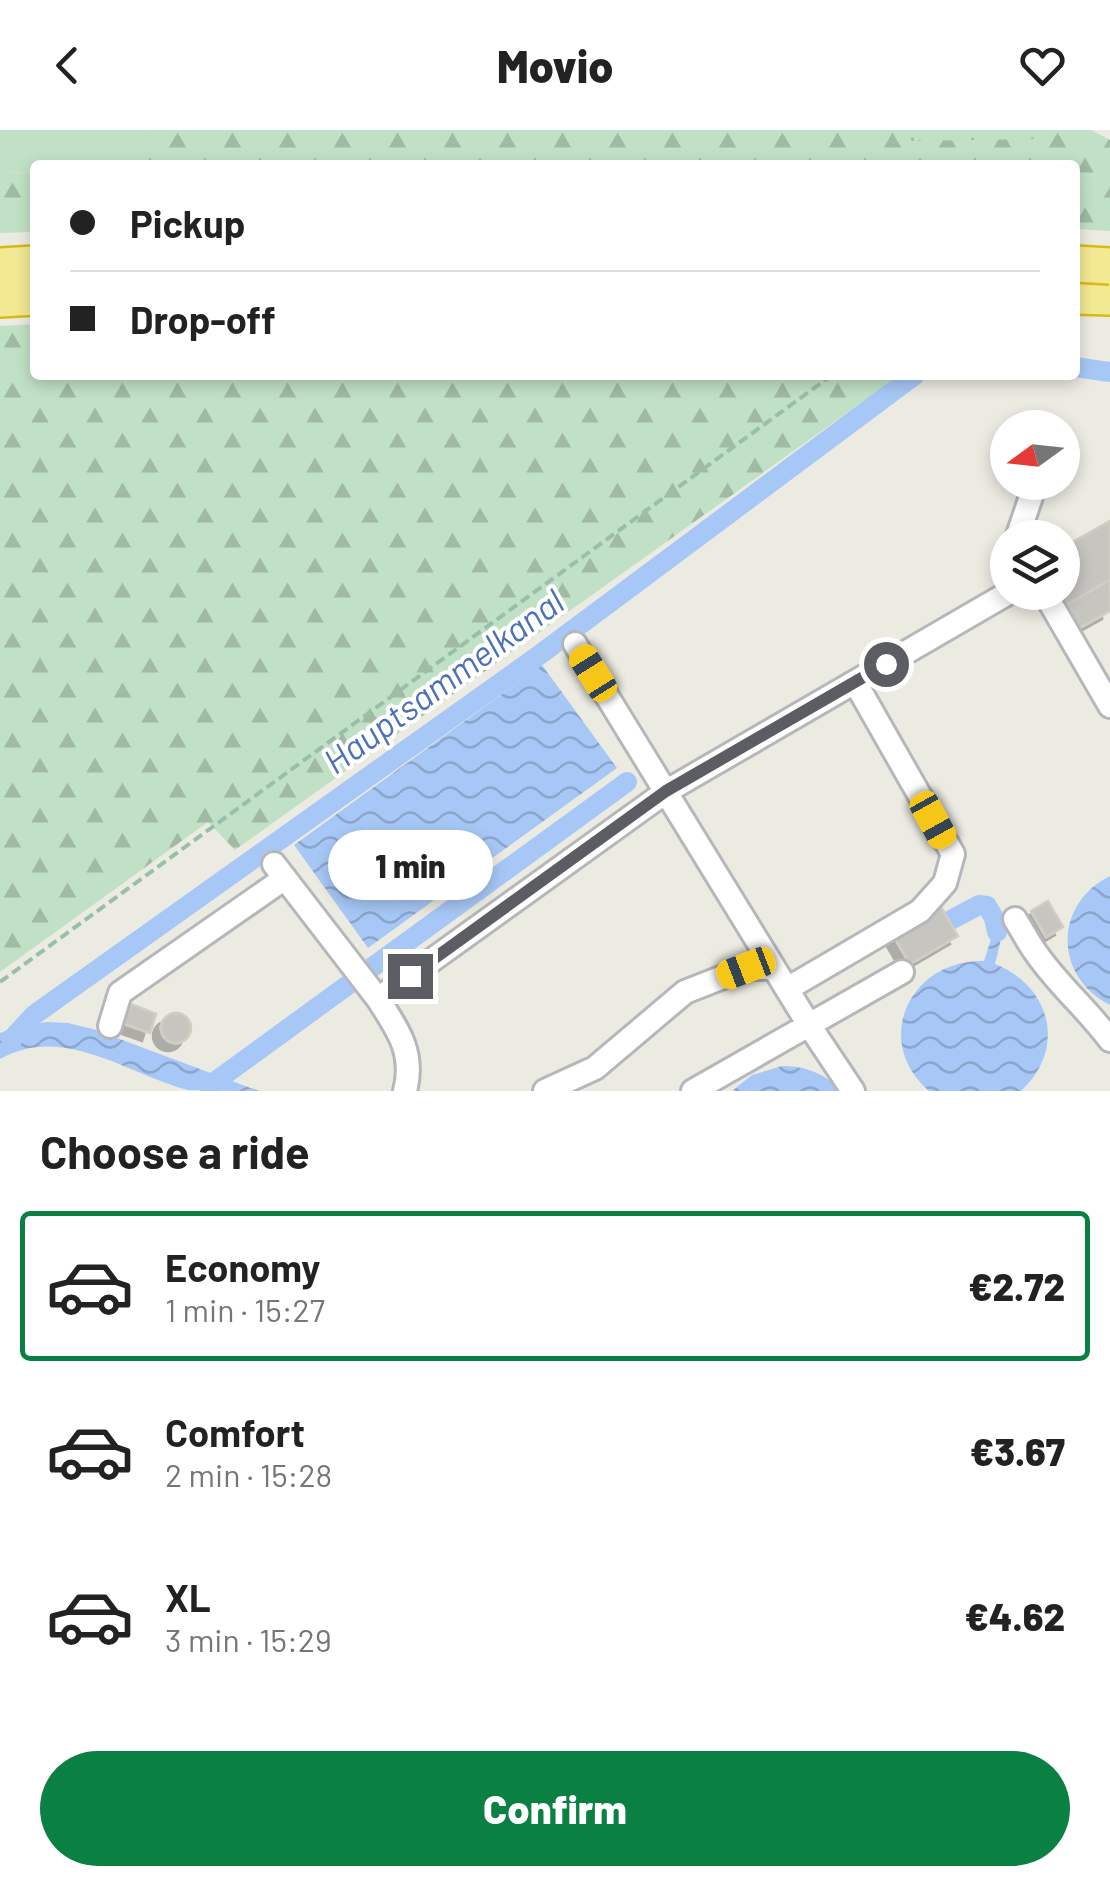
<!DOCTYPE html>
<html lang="en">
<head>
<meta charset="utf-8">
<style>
	body { margin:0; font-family:Barlow,sans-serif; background:#f6f6f6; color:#222; height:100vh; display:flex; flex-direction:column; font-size:38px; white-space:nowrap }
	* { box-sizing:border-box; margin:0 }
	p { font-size:32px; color:#767676 }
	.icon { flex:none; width:55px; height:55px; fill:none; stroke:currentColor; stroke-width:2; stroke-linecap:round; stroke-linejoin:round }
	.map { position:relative; height:961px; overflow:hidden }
	.sheet { display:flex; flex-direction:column; background:#fff; flex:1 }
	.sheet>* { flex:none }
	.banner { position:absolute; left:30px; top:30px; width:1050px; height:220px; border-radius:10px; box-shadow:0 5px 15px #0003; display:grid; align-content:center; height:220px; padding:0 40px; background:#fff }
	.needle { width:65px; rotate:255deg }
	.controls { position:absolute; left:990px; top:280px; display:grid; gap:20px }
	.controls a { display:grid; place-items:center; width:90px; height:90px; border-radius:50%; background:#fff; box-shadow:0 5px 15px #0003; font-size:50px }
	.end { position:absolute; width:45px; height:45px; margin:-22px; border:12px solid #5b5d62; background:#fff; box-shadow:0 0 0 5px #fff }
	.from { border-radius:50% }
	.bubble { position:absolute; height:70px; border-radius:35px; background:#fff; box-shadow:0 5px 15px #0003; font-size:32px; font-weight:800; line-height:70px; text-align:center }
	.car { position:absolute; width:30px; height:60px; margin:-30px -15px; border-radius:12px; box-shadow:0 0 8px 2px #0007; background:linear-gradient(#f5c518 24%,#345 0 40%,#f5c518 0 76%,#345 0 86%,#f5c518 0) }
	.banner b { display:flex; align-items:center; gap:35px; height:95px; font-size:38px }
	.banner b+b { border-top:2px solid #e0e0e0 }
	.banner i { width:25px; height:25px; background:#222 }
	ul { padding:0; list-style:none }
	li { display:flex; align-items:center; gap:30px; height:150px; margin:0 20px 15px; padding:0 20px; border:5px solid transparent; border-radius:10px }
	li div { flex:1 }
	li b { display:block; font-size:38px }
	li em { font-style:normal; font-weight:800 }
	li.active { border-color:#0b8043 }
	li>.icon { width:90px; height:90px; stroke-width:1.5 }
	h2 { padding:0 40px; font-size:45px; line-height:120px }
	.primary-button { display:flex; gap:20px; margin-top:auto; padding:20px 40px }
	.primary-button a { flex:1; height:115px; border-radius:60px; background:#0b8043; color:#fff; font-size:40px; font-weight:800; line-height:115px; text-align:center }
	header { display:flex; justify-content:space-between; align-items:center; height:130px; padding:0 40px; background:#fff; font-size:45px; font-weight:800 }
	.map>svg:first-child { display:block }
	.forest { fill:url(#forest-firs) }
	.park { fill:url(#park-tufts) }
	.pitch { fill:#c1e1c6 }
	.water { fill:url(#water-waves) }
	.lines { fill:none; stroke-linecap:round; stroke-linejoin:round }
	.canal { stroke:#a7c8f7; stroke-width:20 }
	.building { fill:#c7c5c0; stroke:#d0cec1; stroke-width:2.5; filter:url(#shadow) }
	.minor-casing { stroke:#b5b7bb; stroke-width:28 }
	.highway-casing { stroke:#d9b915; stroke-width:40 }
	.path { stroke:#99bfaa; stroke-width:4; stroke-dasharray:10 5; stroke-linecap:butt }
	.minor { stroke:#fff; stroke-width:22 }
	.highway { stroke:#f3e992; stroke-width:35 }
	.highway-bridge-casing { stroke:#d9b915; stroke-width:40; stroke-linecap:butt }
	.highway-bridge { stroke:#f3e992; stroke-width:35 }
	.route { stroke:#5b5d62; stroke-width:12 }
	.labels { text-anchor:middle; stroke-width:8; stroke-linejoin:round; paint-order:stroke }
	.water-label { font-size:35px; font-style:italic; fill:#4d71b7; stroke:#fff }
</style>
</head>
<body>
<header><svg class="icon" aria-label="back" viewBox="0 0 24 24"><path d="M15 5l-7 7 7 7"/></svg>Movio<svg class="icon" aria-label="heart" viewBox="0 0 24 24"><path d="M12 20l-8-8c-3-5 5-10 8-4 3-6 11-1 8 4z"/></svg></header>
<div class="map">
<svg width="1110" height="961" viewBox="0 0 1110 961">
	<defs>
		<pattern id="forest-firs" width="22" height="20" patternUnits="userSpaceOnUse" patternTransform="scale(2.5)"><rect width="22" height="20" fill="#c1e1c6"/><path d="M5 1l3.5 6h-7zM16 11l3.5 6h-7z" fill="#a0baa4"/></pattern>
		<pattern id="park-tufts" width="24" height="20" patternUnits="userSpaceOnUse" patternTransform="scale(2.5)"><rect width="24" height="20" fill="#c1e1c6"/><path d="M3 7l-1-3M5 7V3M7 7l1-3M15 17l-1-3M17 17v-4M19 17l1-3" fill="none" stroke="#a0baa4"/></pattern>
		<pattern id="water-waves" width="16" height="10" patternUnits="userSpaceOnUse" patternTransform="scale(2.5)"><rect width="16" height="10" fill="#a7c8f7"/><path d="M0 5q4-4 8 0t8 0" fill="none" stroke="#8ba6cb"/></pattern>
		<filter id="shadow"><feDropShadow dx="-8" dy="8" stdDeviation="0" flood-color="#0004"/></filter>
	</defs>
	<rect width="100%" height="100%" fill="#ecebe2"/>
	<path class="forest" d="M 154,0 L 1091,0 L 1110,10 L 1110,101 L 1075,99 L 1075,35 L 136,35 Z
		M 35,42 L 35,102 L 0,103 L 0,43 Z
		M 35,194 L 35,245 L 900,245 L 235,720 L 208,692 L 0,842 L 0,196 Z"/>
	<path class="park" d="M 892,0 L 1048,0 L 1037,9 L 912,11 Z"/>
	<path class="pitch" d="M 0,0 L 154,0 L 136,35 L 35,35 L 35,42 L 0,43 Z"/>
	<path class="water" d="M 542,535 L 617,638 L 368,818 L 294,715 Z
		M 1110,746 L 1110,875 C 1054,847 1053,774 1110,746 Z
		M 990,770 C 1005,800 1003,802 995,834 C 1051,856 1067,919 1021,961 L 929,961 C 871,911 910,829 984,831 L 993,803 L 986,782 L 988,771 Z
		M 47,892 L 67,893 L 93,899 L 259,961 C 237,961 209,961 188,960 C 127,944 63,893 0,929 L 0,903 L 16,897 Z
		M 782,936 C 807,936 825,944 842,961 L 732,961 L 752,945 Z"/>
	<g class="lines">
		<path class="canal" d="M 1075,237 L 1110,242
			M 949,791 L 979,775 L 987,776 L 994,788 L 997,802
			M 11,910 L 34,885 L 538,526 L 915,245
			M 209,956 L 627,652"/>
	</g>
	<path class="building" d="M 1110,391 L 1110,450 L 1063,477 L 1055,462 L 1062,462 L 1062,418 Z
		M 1110,450 L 1110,481 L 1076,500 L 1063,477 Z
		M 1048,771 L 1063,797 L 1046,807 L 1031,781 Z
		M 941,777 L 958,806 L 910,834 L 893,805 Z
		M 131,874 L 156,884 L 150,903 L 124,894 Z
		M161 898a15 15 0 1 1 30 0a15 15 0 1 1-30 0Z"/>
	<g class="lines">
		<defs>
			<path id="minor" d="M 1017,408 L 1036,352
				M 1044,462 L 1110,576
				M 575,514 L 809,895 L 853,961
				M 274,734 L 378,869 L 667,661 L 1010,462
				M 1015,789 C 1022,800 1028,812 1036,823 C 1058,855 1087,879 1110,910
				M 787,859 L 920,781 L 945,753 L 953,724 L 855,552
				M 378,869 C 398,900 415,923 405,961
				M 110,896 L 120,863 L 285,748
				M 545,961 L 595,938 L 685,862 L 746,838 L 774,838
				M 693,961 L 902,842"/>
			<path id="highway" d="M 0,136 L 35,134
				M 1075,166 L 1110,167
				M 0,169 L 35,167"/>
		</defs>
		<use href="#minor" class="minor-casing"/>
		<use href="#highway" class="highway-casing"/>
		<path class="path" d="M 0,852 L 832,245"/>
		<use href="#minor" class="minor"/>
		<use href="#highway" class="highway"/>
		<defs>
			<path id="highway-bridge" d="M 1075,134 L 1110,136"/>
		</defs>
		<use href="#highway-bridge" class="highway-bridge-casing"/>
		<use href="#highway-bridge" class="highway-bridge"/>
	</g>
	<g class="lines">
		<path class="route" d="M 410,846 L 666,661 L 886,534"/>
	</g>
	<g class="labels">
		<g class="water-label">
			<text transform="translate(444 552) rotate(-36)" y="12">Hauptsammelkanal</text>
		</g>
	</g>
</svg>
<div class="controls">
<a><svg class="needle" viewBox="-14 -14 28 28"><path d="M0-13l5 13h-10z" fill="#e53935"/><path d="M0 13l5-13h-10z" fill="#767676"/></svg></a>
<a><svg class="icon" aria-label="layers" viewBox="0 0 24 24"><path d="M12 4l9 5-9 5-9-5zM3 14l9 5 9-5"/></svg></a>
</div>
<i class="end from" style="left:886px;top:534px"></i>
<i class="end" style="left:410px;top:846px"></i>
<div class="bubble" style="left:328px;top:700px;width:165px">1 min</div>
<i class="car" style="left:593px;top:543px;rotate:328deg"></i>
<i class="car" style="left:933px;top:690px;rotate:151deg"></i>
<i class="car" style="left:746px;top:838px;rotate:249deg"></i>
<div class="banner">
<b><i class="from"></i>Pickup</b>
<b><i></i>Drop-off</b>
</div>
</div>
<section class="sheet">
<h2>Choose a ride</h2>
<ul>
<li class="active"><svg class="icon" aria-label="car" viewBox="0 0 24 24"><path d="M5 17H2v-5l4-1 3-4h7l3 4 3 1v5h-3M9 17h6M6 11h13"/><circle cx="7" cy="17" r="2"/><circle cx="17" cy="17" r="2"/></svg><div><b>Economy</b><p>1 min · 15:27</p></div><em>€2.72</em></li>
<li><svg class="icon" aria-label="car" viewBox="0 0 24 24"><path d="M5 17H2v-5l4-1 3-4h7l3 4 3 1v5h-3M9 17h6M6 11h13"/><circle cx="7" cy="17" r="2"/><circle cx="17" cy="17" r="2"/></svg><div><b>Comfort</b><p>2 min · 15:28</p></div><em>€3.67</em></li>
<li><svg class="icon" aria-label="car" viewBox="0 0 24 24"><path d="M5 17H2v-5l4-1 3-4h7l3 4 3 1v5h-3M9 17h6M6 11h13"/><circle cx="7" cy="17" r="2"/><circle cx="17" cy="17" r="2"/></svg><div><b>XL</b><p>3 min · 15:29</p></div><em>€4.62</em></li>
</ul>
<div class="primary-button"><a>Confirm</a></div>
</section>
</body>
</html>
